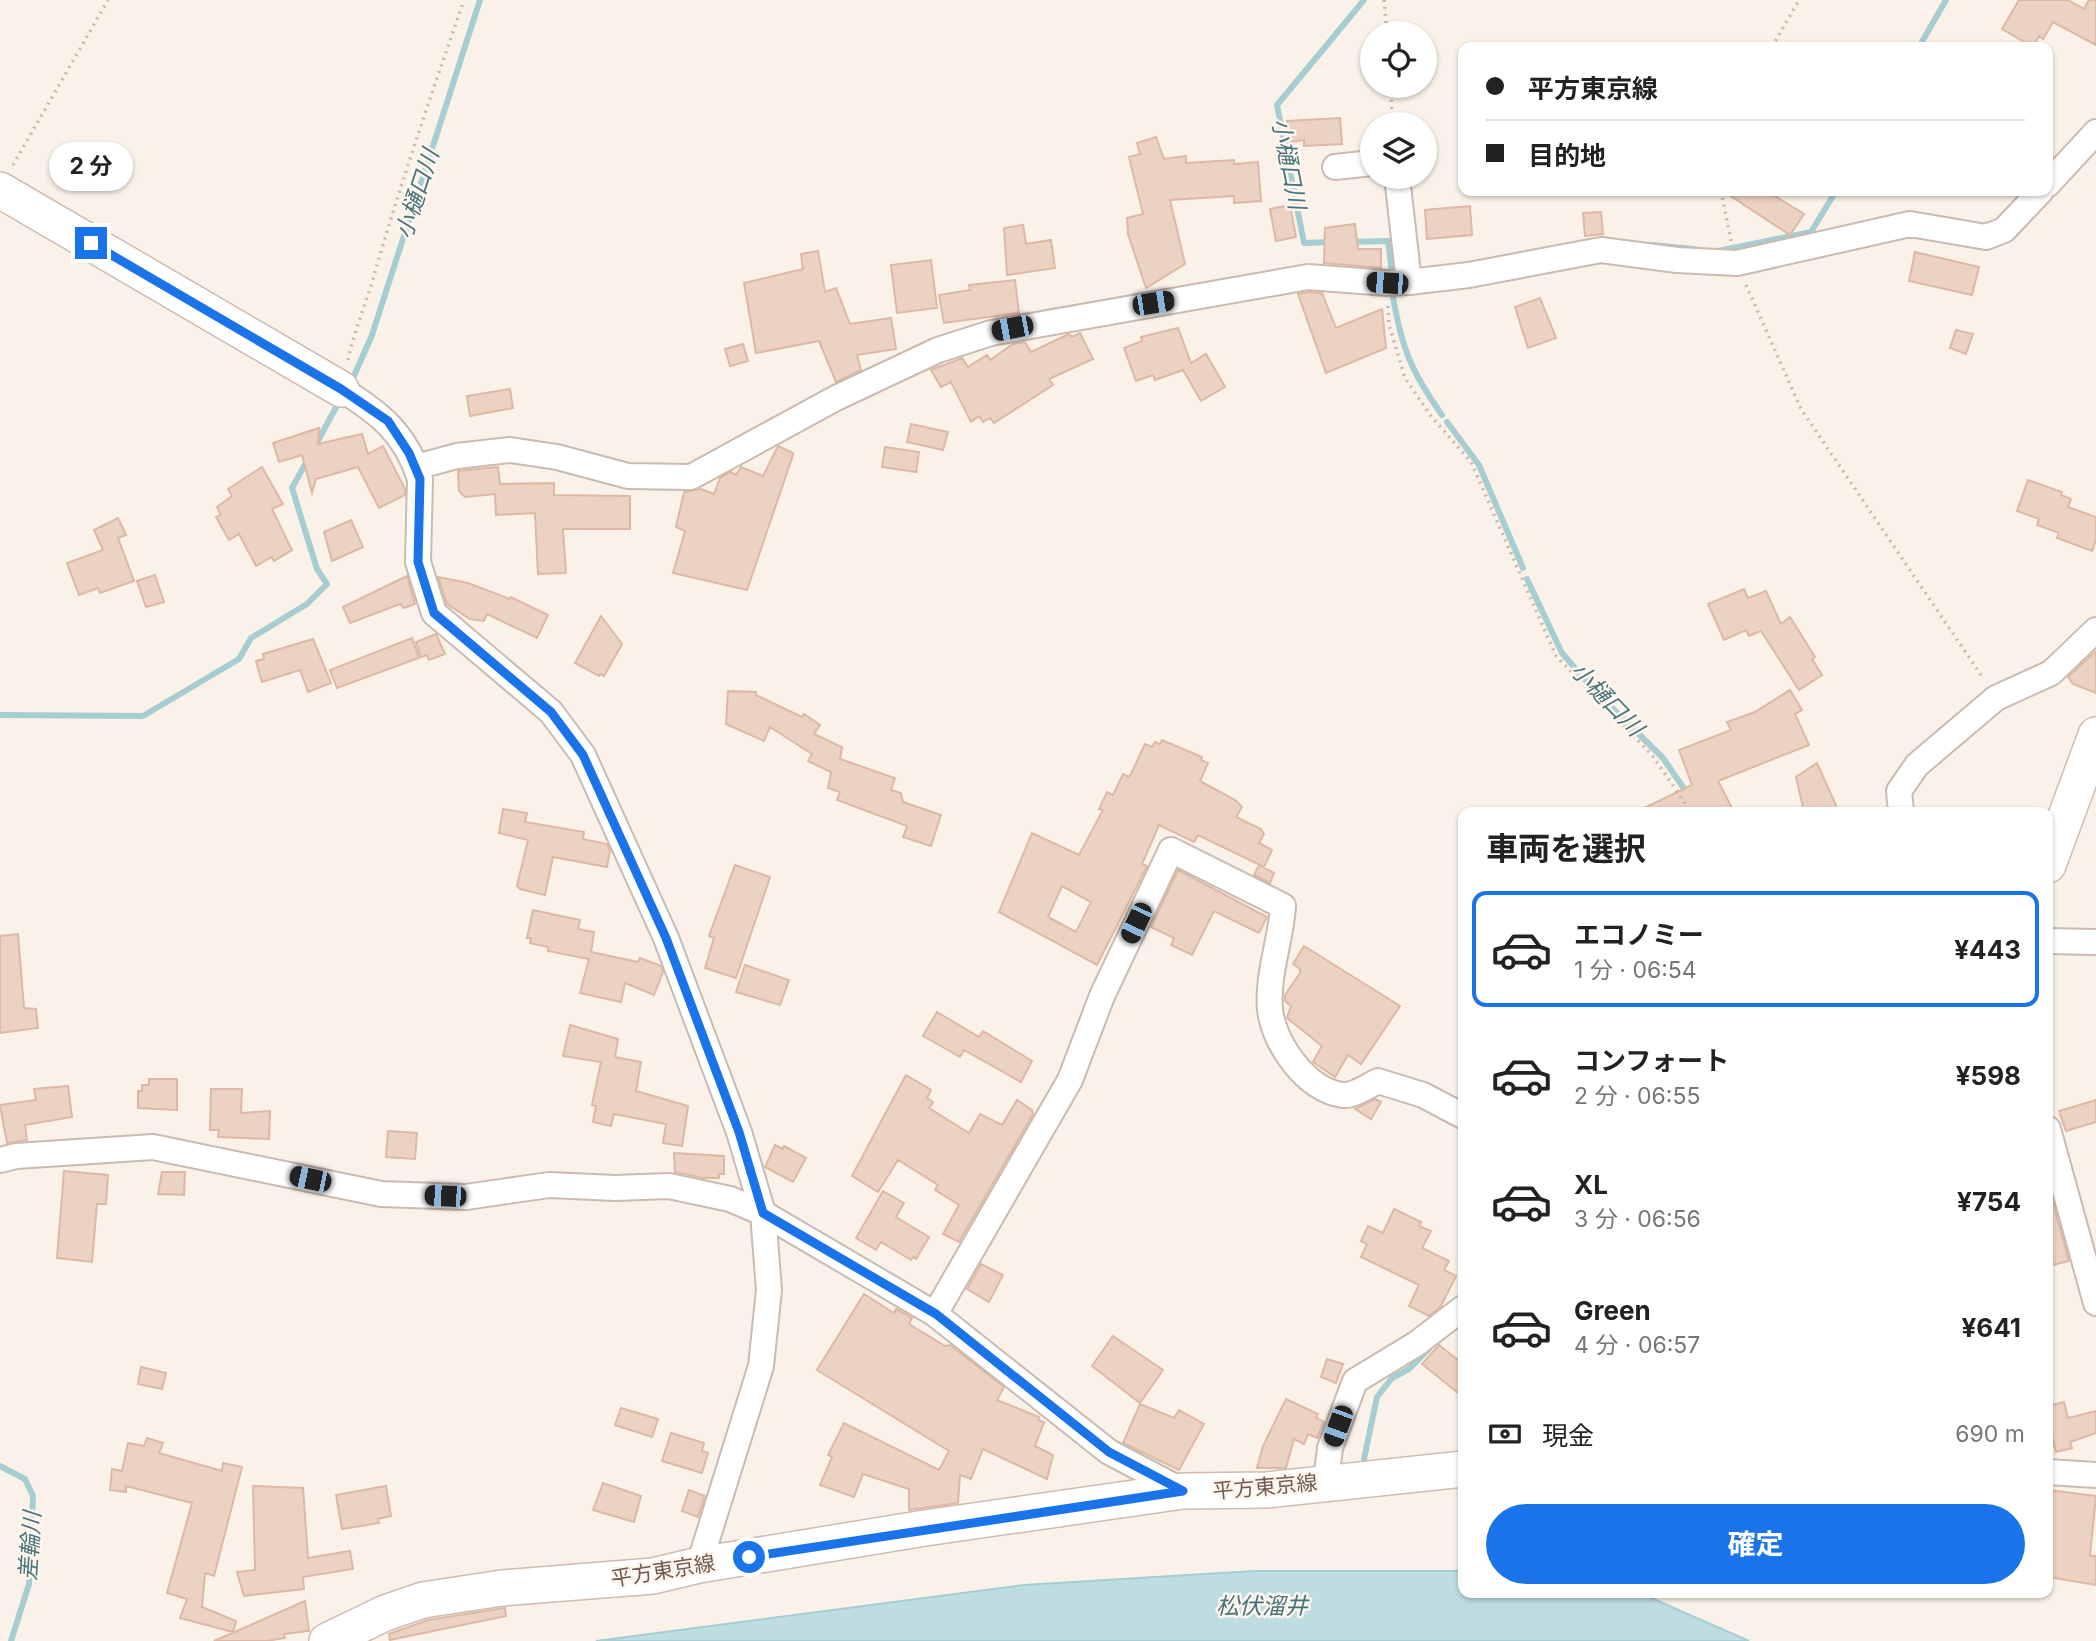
<!DOCTYPE html>
<html lang="ja">
<head>
<meta charset="utf-8">
<style>
	body { margin:0; font-family:Inter,"Noto Sans JP",sans-serif; background:#f2f2f2; color:#222; height:100vh; display:flex; flex-direction:column; font-size:26px; white-space:nowrap }
	* { box-sizing:border-box; margin:0 }
	p { font-size:23px; color:#767676 }
	.icon { flex:none; width:38px; height:38px; fill:none; stroke:currentColor; stroke-width:2; stroke-linecap:round; stroke-linejoin:round }
	.map { position:relative; flex:1; overflow:hidden }
	.drawer { position:absolute; left:1458px; top:807px; width:595px; height:791px; display:flex; flex-direction:column; background:#fff; border-radius:14px; box-shadow:0 2px 5px #0004 }
	.drawer>* { flex:none }
	.hud { position:absolute; left:1458px; top:42px; width:595px; height:154px; border-radius:14px; box-shadow:0 2px 5px #0004; display:grid; align-content:center; height:154px; padding:0 28px; background:#fff }
	.fabs { position:absolute; left:1360px; top:21px; display:grid; gap:14px }
	.fabs a { display:grid; place-items:center; width:77px; height:77px; border-radius:50%; background:#fff; box-shadow:0 2px 5px #0004; font-size:35px }
	.end { position:absolute; width:32px; height:32px; margin:-16px; border:9px solid #1a73e8; background:#fff; box-shadow:0 0 0 4px #fff }
	.from { border-radius:50% }
	.bubble { position:absolute; height:49px; border-radius:24px; background:#fff; box-shadow:0 2px 5px #0004; font-size:23px; font-weight:700; line-height:49px; text-align:center }
	.car { position:absolute; width:21px; height:42px; margin:-21px -10px; border-radius:9px; box-shadow:0 0 5px 2px #0007; background:linear-gradient(#222 24%,#8ab4d8 0 40%,#222 0 76%,#8ab4d8 0 86%,#222 0) }
	.hud b { display:flex; align-items:center; gap:24px; height:66px; font-size:26px }
	.hud b+b { border-top:2px solid #e0e0e0 }
	.hud i { width:18px; height:18px; background:#222 }
	ul { padding:0; list-style:none }
	li { display:flex; align-items:center; gap:21px; height:116px; margin:0 14px 10px; padding:0 14px; border:4px solid transparent; border-radius:14px }
	li div { flex:1 }
	li b { display:block; font-size:26px }
	li em { font-style:normal; font-weight:700 }
	li.active { border-color:#1a73e8 }
	li>.icon { width:63px; height:63px; stroke-width:1.5 }
	h2 { padding:0 28px; font-size:32px; line-height:84px }
	.pay { display:flex; align-items:center; gap:18px; height:77px; padding:0 28px; font-size:26px }
	.pay p { margin-inline-start:auto }
	.action { display:flex; gap:14px; margin-top:auto; padding:14px 28px }
	.action a { flex:1; height:80px; border-radius:42px; background:#1a73e8; color:#fff; font-size:28px; font-weight:700; line-height:80px; text-align:center }
	.map>svg:first-child { display:block }
	.water { fill:#bedde1; stroke:#a6cdd2; stroke-width:2 }
	.lines { fill:none; stroke-linecap:round; stroke-linejoin:round }
	.stream { stroke:#a6cdd2; stroke-width:6 }
	.building { fill:#ecd2c2; stroke:#ddb8a5; stroke-width:2; fill-rule:evenodd }
	.street-casing { stroke:#cbbaaf; stroke-width:28 }
	.secondary-casing { stroke:#cfbcb0; stroke-width:38 }
	.path { stroke:#d1b5a6; stroke-width:3.5; stroke-dasharray:2 5; stroke-linecap:butt }
	.street { stroke:#fff; stroke-width:24 }
	.secondary { stroke:#fff; stroke-width:35 }
	.route { stroke:#1a73e8; stroke-width:9 }
	.labels { text-anchor:middle; stroke-width:5; stroke-linejoin:round; paint-order:stroke }
	.street-label { font-size:21px; fill:#715a4f; stroke:#fdf6ee }
	.water-label { font-size:23px; font-style:italic; fill:#47747b; stroke:#fdf6ee }
</style>
</head>
<body>
<div class="map">
<svg width="2096" height="1641" viewBox="0 0 2096 1641">
	<rect width="100%" height="100%" fill="#faf2e8"/>
	<path class="water" d="M 1254,1571 L 1463,1571 L 1463,1592 L 1640,1593 L 1749,1641 L 596,1641 L 1024,1585 Z"/>
	<g class="lines">
		<path class="stream" d="M 1919,47 L 1946,0
			M 1332,242 L 1304,243 L 1277,105 L 1364,0
			M 1350,242 L 1388,241 L 1392,273 L 1396,273
			M 1652,245 L 1694,249
			M 1718,251 L 1811,232 L 1836,191
			M 1393,297 C 1402,349 1411,371 1442,415
			M 350,385 L 372,335 L 480,0
			M 1447,422 L 1479,465 L 1523,568
			M 315,446 L 340,400
			M 1527,579 L 1562,653 L 1594,690 L 1663,758 L 1687,793
			M 0,715 L 143,716 L 239,659 L 251,638 L 307,604 L 327,584 L 317,569 L 292,488 L 308,459
			M 1364,1459 L 1377,1397 L 1392,1378 L 1409,1369 L 1429,1349
			M 0,1466 L 25,1479 L 33,1496 L 29,1584 L 11,1641"/>
	</g>
	<path class="building" d="M 2019,0 L 2068,0 L 2084,9 L 2089,0 L 2096,0 L 2096,45 L 2053,22 L 2043,39 L 2039,36 L 2033,47 L 2002,29 Z
		M 1340,118 L 1342,144 L 1304,146 L 1304,140 L 1289,142 L 1287,121 Z
		M 1156,137 L 1164,159 L 1186,156 L 1186,163 L 1234,160 L 1234,164 L 1258,162 L 1261,201 L 1234,203 L 1234,196 L 1170,200 L 1185,264 L 1146,288 L 1128,234 L 1127,218 L 1143,214 L 1129,157 L 1140,154 L 1137,143 Z
		M 1723,191 L 1767,191 L 1804,214 L 1790,235 Z
		M 1290,205 L 1296,237 L 1276,241 L 1270,209 Z
		M 1470,206 L 1472,235 L 1427,239 L 1425,210 Z
		M 1601,212 L 1603,234 L 1585,236 L 1583,213 Z
		M 1355,224 L 1358,249 L 1381,249 L 1381,268 L 1324,263 L 1325,228 Z
		M 1023,225 L 1026,244 L 1051,240 L 1055,268 L 1007,275 L 1004,228 Z
		M 818,251 L 825,292 L 836,288 L 850,324 L 891,318 L 896,349 L 857,355 L 861,370 L 836,382 L 819,341 L 756,353 L 744,283 L 803,269 L 801,254 Z
		M 1915,252 L 1979,267 L 1972,295 L 1909,281 Z
		M 931,260 L 937,308 L 897,313 L 891,265 Z
		M 1015,280 L 1019,313 L 944,323 L 939,295 L 970,290 L 969,285 Z
		M 1309,292 L 1322,293 L 1336,328 L 1382,309 L 1386,348 L 1326,373 L 1298,294 Z
		M 1540,298 L 1556,338 L 1528,348 L 1515,307 Z
		M 1178,328 L 1191,363 L 1206,354 L 1225,387 L 1201,401 L 1183,370 L 1155,380 L 1153,375 L 1136,381 L 1124,348 L 1142,341 L 1141,337 Z
		M 1956,330 L 1973,334 L 1966,354 L 1950,348 Z
		M 1080,333 L 1093,359 L 1049,379 L 1053,385 L 994,423 L 990,418 L 983,422 L 979,416 L 971,422 L 951,382 L 941,387 L 931,370 L 962,358 L 968,367 L 987,355 L 990,360 L 1013,344 L 1025,342 L 1031,352 L 1069,334 L 1072,337 Z
		M 743,344 L 748,361 L 730,366 L 725,349 Z
		M 510,389 L 513,408 L 470,416 L 467,396 Z
		M 911,424 L 948,432 L 943,450 L 907,442 Z
		M 319,428 L 318,444 L 362,434 L 368,454 L 383,446 L 405,489 L 405,495 L 379,508 L 358,467 L 316,479 L 312,493 L 302,455 L 279,462 L 273,443 Z
		M 778,446 L 793,453 L 792,458 L 747,590 L 673,573 L 685,531 L 676,527 L 684,492 L 701,489 L 714,494 L 720,478 L 730,472 L 736,475 L 741,467 L 763,476 Z
		M 885,447 L 919,452 L 916,472 L 882,467 Z
		M 262,467 L 283,504 L 272,509 L 292,550 L 274,561 L 272,557 L 256,566 L 239,534 L 229,540 L 216,517 L 221,515 L 217,507 L 232,496 L 228,489 Z
		M 498,467 L 500,484 L 554,483 L 554,495 L 630,496 L 630,529 L 563,529 L 566,573 L 538,574 L 535,513 L 496,515 L 495,494 L 465,497 L 459,491 L 458,471 Z
		M 2028,480 L 2062,492 L 2061,495 L 2071,499 L 2068,507 L 2096,517 L 2096,540 L 2092,551 L 2057,538 L 2059,533 L 2037,525 L 2039,519 L 2017,511 Z
		M 118,518 L 126,535 L 118,538 L 134,581 L 100,593 L 98,588 L 79,595 L 67,563 L 103,550 L 94,530 Z
		M 351,520 L 363,547 L 332,561 L 324,532 Z
		M 155,575 L 164,602 L 146,607 L 137,581 Z
		M 407,576 L 415,604 L 404,608 L 400,604 L 350,623 L 343,607 Z
		M 438,577 L 468,583 L 510,599 L 511,597 L 548,615 L 537,638 L 487,614 L 484,621 L 470,619 L 447,604 Z
		M 1744,589 L 1748,598 L 1766,591 L 1781,624 L 1790,617 L 1815,657 L 1812,659 L 1822,675 L 1799,690 L 1761,631 L 1749,636 L 1746,630 L 1724,640 L 1708,604 Z
		M 601,616 L 622,644 L 604,676 L 600,674 L 599,676 L 575,663 Z
		M 436,634 L 445,654 L 429,660 L 427,655 L 421,657 L 416,642 Z
		M 412,638 L 419,658 L 337,688 L 330,670 Z
		M 313,639 L 331,683 L 308,692 L 300,670 L 262,682 L 256,661 L 264,659 L 263,654 Z
		M 2096,651 L 2096,693 L 2073,684 L 2068,677 Z
		M 1790,690 L 1802,710 L 1795,714 L 1809,745 L 1718,781 L 1734,812 L 1636,812 L 1692,785 L 1679,750 L 1731,730 L 1727,722 L 1755,712 Z
		M 728,691 L 756,692 L 756,695 L 802,717 L 804,714 L 820,725 L 814,734 L 842,747 L 840,759 L 895,778 L 891,790 L 901,793 L 903,802 L 941,815 L 931,846 L 903,837 L 907,826 L 837,800 L 840,792 L 828,788 L 831,772 L 808,761 L 812,754 L 770,727 L 764,741 L 726,724 Z
		M 1162,740 L 1202,757 L 1201,760 L 1208,763 L 1200,781 L 1235,800 L 1242,807 L 1236,817 L 1261,829 L 1264,834 L 1259,843 L 1272,850 L 1264,867 L 1198,835 L 1194,842 L 1159,825 L 1142,864 L 1147,866 L 1097,965 L 999,912 L 1032,833 L 1079,855 L 1103,810 L 1099,809 L 1107,792 L 1113,795 L 1123,774 L 1129,777 L 1131,774 L 1145,744 L 1152,747 L 1155,742 L 1160,744 ZM 1062,886 L 1091,902 L 1076,932 L 1048,917 Z
		M 1817,763 L 1839,812 L 1804,812 L 1796,777 Z
		M 503,809 L 527,813 L 525,822 L 584,832 L 583,839 L 607,844 L 610,851 L 607,867 L 553,857 L 545,895 L 520,889 L 517,886 L 528,840 L 499,833 Z
		M 735,865 L 770,877 L 736,978 L 705,968 L 714,938 L 709,936 Z
		M 1259,865 L 1274,873 L 1270,883 L 1254,875 Z
		M 1178,870 L 1267,917 L 1259,933 L 1214,911 L 1192,955 L 1171,945 L 1174,938 L 1151,927 Z
		M 533,910 L 580,920 L 578,929 L 594,932 L 591,952 L 638,962 L 640,958 L 661,966 L 663,972 L 654,995 L 625,983 L 621,1002 L 580,993 L 589,959 L 548,951 L 548,947 L 530,943 L 531,938 L 527,938 Z
		M 18,934 L 24,1008 L 36,1009 L 38,1028 L 0,1033 L 0,936 Z
		M 1304,946 L 1400,1006 L 1361,1064 L 1348,1055 L 1335,1077 L 1313,1062 L 1322,1046 L 1287,1018 L 1291,1006 L 1285,1001 L 1285,995 L 1300,973 L 1300,969 L 1293,964 Z
		M 745,965 L 789,980 L 780,1005 L 736,992 Z
		M 937,1012 L 979,1037 L 983,1031 L 1032,1061 L 1021,1082 L 964,1050 L 960,1057 L 923,1036 Z
		M 570,1025 L 618,1039 L 615,1057 L 641,1062 L 636,1091 L 688,1106 L 682,1146 L 663,1143 L 666,1124 L 614,1114 L 611,1126 L 593,1122 L 596,1106 L 592,1105 L 601,1062 L 563,1056 Z
		M 906,1075 L 931,1090 L 927,1098 L 933,1102 L 929,1108 L 969,1133 L 980,1114 L 1002,1125 L 1017,1100 L 1032,1110 L 1033,1114 L 959,1242 L 943,1234 L 959,1205 L 935,1190 L 938,1185 L 898,1160 L 878,1192 L 852,1176 Z
		M 149,1079 L 177,1079 L 177,1110 L 138,1108 L 138,1091 L 142,1091 L 142,1085 L 149,1085 Z
		M 68,1086 L 72,1117 L 25,1125 L 27,1140 L 7,1143 L 0,1105 L 36,1100 L 34,1089 Z
		M 211,1089 L 242,1089 L 241,1113 L 270,1111 L 269,1139 L 218,1137 L 219,1130 L 210,1130 Z
		M 1375,1099 L 1381,1102 L 1371,1119 L 1355,1109 Z
		M 2096,1100 L 2096,1122 L 2066,1131 L 2059,1111 Z
		M 388,1131 L 417,1133 L 415,1159 L 386,1157 Z
		M 775,1145 L 783,1149 L 784,1146 L 806,1158 L 793,1182 L 765,1167 Z
		M 674,1153 L 724,1156 L 724,1174 L 719,1174 L 719,1178 L 703,1178 L 675,1172 Z
		M 64,1171 L 108,1175 L 106,1204 L 97,1204 L 92,1262 L 57,1258 Z
		M 162,1172 L 185,1172 L 184,1195 L 158,1194 Z
		M 2048,1185 L 2069,1261 L 2048,1266 Z
		M 883,1191 L 904,1203 L 896,1217 L 929,1237 L 916,1259 L 913,1257 L 911,1260 L 881,1242 L 876,1250 L 856,1238 Z
		M 1394,1209 L 1421,1222 L 1419,1226 L 1431,1231 L 1422,1248 L 1449,1261 L 1444,1270 L 1456,1276 L 1441,1306 L 1429,1316 L 1409,1306 L 1419,1285 L 1361,1257 L 1367,1244 L 1361,1241 L 1368,1226 L 1383,1233 Z
		M 981,1264 L 1003,1275 L 989,1302 L 967,1289 Z
		M 864,1294 L 894,1313 L 896,1309 L 912,1318 L 909,1324 L 945,1346 L 950,1345 L 1004,1387 L 997,1400 L 1039,1417 L 1038,1420 L 1044,1422 L 1035,1446 L 1053,1455 L 1047,1479 L 983,1449 L 971,1479 L 960,1475 L 958,1503 L 909,1510 L 909,1489 L 863,1474 L 854,1497 L 820,1485 L 832,1457 L 828,1455 L 844,1423 L 939,1470 L 949,1451 L 817,1370 Z
		M 1113,1336 L 1163,1370 L 1140,1403 L 1092,1366 Z
		M 1439,1345 L 1463,1364 L 1463,1397 L 1422,1364 Z
		M 1327,1359 L 1343,1364 L 1336,1383 L 1321,1377 Z
		M 141,1367 L 166,1373 L 162,1389 L 138,1384 Z
		M 1286,1399 L 1318,1414 L 1316,1418 L 1324,1422 L 1322,1426 L 1317,1438 L 1308,1434 L 1304,1444 L 1294,1439 L 1286,1468 L 1257,1468 L 1263,1446 Z
		M 2064,1402 L 2068,1418 L 2096,1411 L 2096,1433 L 2070,1442 L 2072,1448 L 2056,1452 L 2051,1433 L 2048,1434 L 2048,1406 Z
		M 1140,1404 L 1174,1418 L 1179,1410 L 1204,1424 L 1179,1470 L 1123,1443 Z
		M 621,1408 L 658,1419 L 652,1437 L 615,1425 Z
		M 671,1433 L 704,1443 L 702,1451 L 708,1453 L 702,1473 L 662,1461 Z
		M 147,1438 L 163,1443 L 159,1453 L 222,1471 L 223,1463 L 242,1467 L 214,1576 L 205,1573 L 202,1607 L 236,1621 L 233,1632 L 180,1618 L 187,1599 L 167,1593 L 192,1503 L 126,1486 L 126,1492 L 110,1490 L 112,1469 L 122,1471 L 128,1443 L 144,1446 Z
		M 603,1483 L 641,1496 L 634,1522 L 593,1510 Z
		M 253,1486 L 303,1488 L 308,1558 L 350,1551 L 353,1569 L 303,1577 L 304,1589 L 244,1596 L 237,1572 L 255,1570 Z
		M 386,1486 L 391,1516 L 378,1519 L 379,1523 L 342,1529 L 336,1495 Z
		M 689,1490 L 705,1496 L 698,1517 L 682,1511 Z
		M 2049,1490 L 2096,1496 L 2090,1556 L 2096,1556 L 2096,1585 L 2048,1577 Z
		M 305,1601 L 309,1631 L 284,1634 L 285,1638 L 266,1641 L 214,1641 Z
		M 505,1608 L 506,1616 L 390,1640 L 389,1634 L 428,1620 Z"/>
	<g class="lines">
		<defs>
			<path id="street" d="M 1335,167 L 1372,163
				M 1397,177 L 1409,282
				M 2048,184 L 2096,132
				M 341,389 C 381,414 405,433 420,479 L 418,562 L 434,613 L 551,712 L 583,755 L 666,938 L 739,1132 L 763,1213 L 769,1290 L 761,1366 L 699,1565
				M 416,467 L 457,456 L 510,450 L 557,457 L 628,476 L 691,477 L 836,398 L 938,350 L 991,333 L 1308,277 L 1387,283 L 1409,282 L 1469,275 L 1601,250 L 1677,260 L 1737,263 L 1910,224 L 1986,237 L 2004,230 L 2041,191
				M 1901,812 L 1899,791 L 1917,765 L 1996,698 L 2051,673 L 2096,630
				M 2048,941 L 2096,942
				M 2048,1129 L 2096,1303
				M 0,1160 L 16,1156 L 153,1147 L 381,1194 L 466,1197 L 549,1185 L 615,1188 L 669,1186 L 730,1199 L 763,1213 L 935,1314 L 1109,1452 L 1183,1491
				M 935,1314 L 1070,1080 L 1102,996 L 1171,850 L 1283,906 C 1281,940 1267,975 1270,1009 C 1273,1043 1307,1091 1343,1095 C 1353,1096 1368,1086 1378,1081 L 1423,1095 L 1463,1116
				M 2048,1472 L 2096,1475
				M 1326,1481 L 1330,1448 L 1355,1381 L 1416,1344 L 1463,1308"/>
			<path id="secondary" d="M 0,190 L 341,389
				M 2048,865 L 2096,735
				M 327,1641 L 385,1613 L 423,1600 L 502,1588 L 653,1576 L 699,1565 L 925,1528 L 1183,1491 L 1267,1490 L 1463,1469"/>
		</defs>
		<use href="#street" class="street-casing"/>
		<use href="#secondary" class="secondary-casing"/>
		<path class="path" d="M 1384,0 L 1387,33
			M 1772,47 L 1799,0
			M 1390,86 L 1393,124
			M 13,165 L 108,0
			M 1721,191 L 1731,241
			M 1746,285 L 1801,409 L 1983,678
			M 1388,306 L 1389,325 L 1405,378 L 1431,416 L 1471,462 L 1556,656 L 1652,755 L 1691,812
			M 348,360 C 354,332 365,306 373,279 C 400,185 432,92 464,0"/>
		<use href="#street" class="street"/>
		<use href="#secondary" class="secondary"/>
	</g>
	<g class="lines">
		<path class="route" d="M 91,243 L 341,389 L 388,421 L 409,453 L 420,479 L 418,562 L 434,613 L 551,712 L 583,755 L 666,938 L 739,1132 L 763,1213 L 936,1314 L 1109,1452 L 1183,1491 L 749,1557"/>
	</g>
	<g class="labels">
		<g class="street-label">
			<text transform="translate(1265 1487) rotate(-5)" y="7">平方東京線</text>
			<text transform="translate(663 1571) rotate(-9)" y="7">平方東京線</text>
		</g>
		<g class="water-label">
			<text transform="translate(1289 164) rotate(79)" y="8">小樋口川</text>
			<text transform="translate(417 194) rotate(-72)" y="8">小樋口川</text>
			<text transform="translate(1607 699) rotate(46)" y="8">小樋口川</text>
			<text transform="translate(30 1546) rotate(-86)" y="8">差輪川</text>
			<text x="1262" y="1614">松伏溜井</text>
		</g>
	</g>
</svg>
<div class="fabs">
<a><svg class="icon" aria-label="locate" viewBox="0 0 24 24"><circle cx="12" cy="12" r="6"/><path d="M12 2v4M12 18v4M2 12h4M18 12h4"/></svg></a>
<a><svg class="icon" aria-label="layers" viewBox="0 0 24 24"><path d="M12 4l9 5-9 5-9-5zM3 14l9 5 9-5"/></svg></a>
</div>
<i class="end from" style="left:749px;top:1557px"></i>
<i class="end" style="left:91px;top:243px"></i>
<div class="bubble" style="left:49px;top:142px;width:84px">2 分</div>
<i class="car" style="left:1387px;top:283px;rotate:274deg"></i>
<i class="car" style="left:1153px;top:303px;rotate:81deg"></i>
<i class="car" style="left:1012px;top:328px;rotate:259deg"></i>
<i class="car" style="left:1136px;top:923px;rotate:205deg"></i>
<i class="car" style="left:310px;top:1179px;rotate:282deg"></i>
<i class="car" style="left:445px;top:1196px;rotate:272deg"></i>
<i class="car" style="left:1338px;top:1426px;rotate:200deg"></i>
<div class="hud">
<b><i class="from"></i>平方東京線</b>
<b><i></i>目的地</b>
</div>
<section class="drawer">
<h2>車両を選択</h2>
<ul>
<li class="active"><svg class="icon" aria-label="car" viewBox="0 0 24 24"><path d="M5 17H2v-5l4-1 3-4h7l3 4 3 1v5h-3M9 17h6M6 11h13"/><circle cx="7" cy="17" r="2"/><circle cx="17" cy="17" r="2"/></svg><div><b>エコノミー</b><p>1 分 · 06:54</p></div><em>¥443</em></li>
<li><svg class="icon" aria-label="car" viewBox="0 0 24 24"><path d="M5 17H2v-5l4-1 3-4h7l3 4 3 1v5h-3M9 17h6M6 11h13"/><circle cx="7" cy="17" r="2"/><circle cx="17" cy="17" r="2"/></svg><div><b>コンフォート</b><p>2 分 · 06:55</p></div><em>¥598</em></li>
<li><svg class="icon" aria-label="car" viewBox="0 0 24 24"><path d="M5 17H2v-5l4-1 3-4h7l3 4 3 1v5h-3M9 17h6M6 11h13"/><circle cx="7" cy="17" r="2"/><circle cx="17" cy="17" r="2"/></svg><div><b>XL</b><p>3 分 · 06:56</p></div><em>¥754</em></li>
<li><svg class="icon" aria-label="car" viewBox="0 0 24 24"><path d="M5 17H2v-5l4-1 3-4h7l3 4 3 1v5h-3M9 17h6M6 11h13"/><circle cx="7" cy="17" r="2"/><circle cx="17" cy="17" r="2"/></svg><div><b>Green</b><p>4 分 · 06:57</p></div><em>¥641</em></li>
</ul>
<div class="pay"><svg class="icon" aria-label="cash" viewBox="0 0 24 24"><path d="M3 7h18v10H3z"/><circle cx="12" cy="12" r="2"/></svg>現金<p>690 m</p></div>
<div class="action"><a>確定</a></div>
</section>
</div>
</body>
</html>
